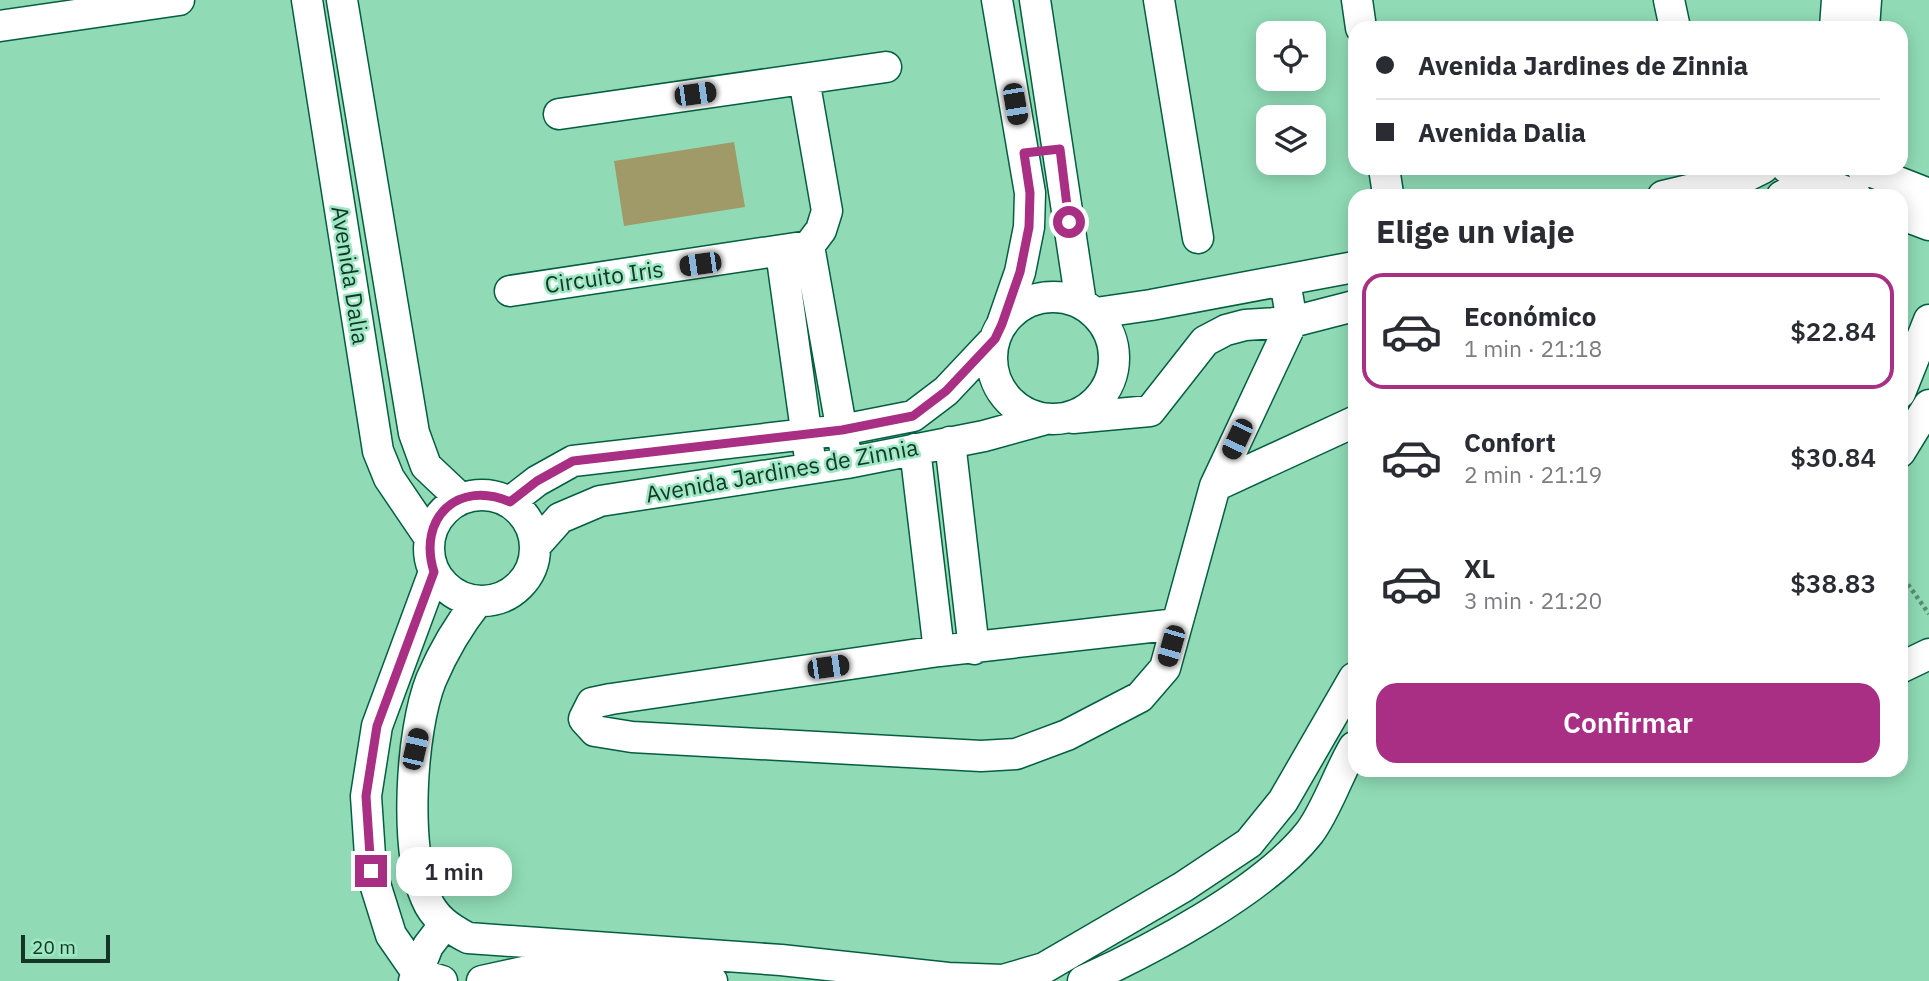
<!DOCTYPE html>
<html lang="es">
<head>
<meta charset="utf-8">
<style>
	body { margin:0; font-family:"IBM Plex Sans",sans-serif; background:#f7f7f7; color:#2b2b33; height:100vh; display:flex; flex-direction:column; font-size:26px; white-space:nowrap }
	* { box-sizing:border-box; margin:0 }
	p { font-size:23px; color:#7c7c81 }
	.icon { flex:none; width:38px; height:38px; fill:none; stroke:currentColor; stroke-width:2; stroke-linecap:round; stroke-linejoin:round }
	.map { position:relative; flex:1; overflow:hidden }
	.side { position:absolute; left:1348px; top:189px; width:560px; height:588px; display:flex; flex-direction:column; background:#fff; border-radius:21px; box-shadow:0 4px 18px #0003 }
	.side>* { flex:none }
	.top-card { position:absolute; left:1348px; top:21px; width:560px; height:154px; border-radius:21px; box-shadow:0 4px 18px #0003; display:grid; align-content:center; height:154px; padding:0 28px; background:#fff }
	.tools { position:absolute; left:1256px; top:21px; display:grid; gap:14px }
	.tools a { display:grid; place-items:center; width:70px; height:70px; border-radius:14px; background:#fff; box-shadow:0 4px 18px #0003; font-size:35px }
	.scale { position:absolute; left:21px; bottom:18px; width:89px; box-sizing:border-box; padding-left:7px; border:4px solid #153527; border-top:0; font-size:19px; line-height:24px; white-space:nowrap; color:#153527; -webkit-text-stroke:5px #9ce8c3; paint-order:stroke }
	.end { position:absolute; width:32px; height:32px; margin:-16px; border:9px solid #a82f84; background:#fff; box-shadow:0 0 0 4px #fff }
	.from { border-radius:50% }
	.bubble { position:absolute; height:49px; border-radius:21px; background:#fff; box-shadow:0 4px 18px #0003; font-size:23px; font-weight:600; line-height:49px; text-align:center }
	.car { position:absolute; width:21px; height:42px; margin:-21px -10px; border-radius:9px; box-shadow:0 0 5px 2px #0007; background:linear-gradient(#222 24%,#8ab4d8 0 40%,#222 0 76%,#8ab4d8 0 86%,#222 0) }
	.top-card b { display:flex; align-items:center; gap:24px; height:66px; font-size:26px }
	.top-card b+b { border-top:2px solid #e1e1e2 }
	.top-card i { width:18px; height:18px; background:#2b2b33 }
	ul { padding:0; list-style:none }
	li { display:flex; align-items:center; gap:21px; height:116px; margin:0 14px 10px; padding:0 14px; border:4px solid transparent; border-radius:21px }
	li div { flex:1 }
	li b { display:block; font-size:26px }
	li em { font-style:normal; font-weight:600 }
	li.current { border-color:#a82f84 }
	li>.icon { width:63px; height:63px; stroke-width:1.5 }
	h2 { padding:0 28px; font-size:32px; line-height:84px }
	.action { display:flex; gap:14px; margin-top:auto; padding:14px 28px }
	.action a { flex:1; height:80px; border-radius:21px; background:#a82f84; color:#fff; font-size:28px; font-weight:600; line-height:80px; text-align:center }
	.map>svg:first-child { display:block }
	.green { fill:#a09a69 }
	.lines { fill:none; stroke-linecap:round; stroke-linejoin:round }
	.minor-casing { stroke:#045e40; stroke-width:33 }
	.path { stroke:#578e74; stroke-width:4.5; stroke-dasharray:3.5 3.5; stroke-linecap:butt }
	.minor { stroke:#fff; stroke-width:30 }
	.route { stroke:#a82f84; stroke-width:9 }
	.labels { text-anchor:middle; stroke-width:5; stroke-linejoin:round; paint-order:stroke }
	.street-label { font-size:23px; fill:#153527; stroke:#9ce8c3 }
</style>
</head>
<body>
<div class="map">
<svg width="1929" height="981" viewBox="0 0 1929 981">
	<rect width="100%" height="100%" fill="#90dbb6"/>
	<path class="green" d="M 734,142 L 745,207 L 624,226 L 614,161 Z"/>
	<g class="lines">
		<defs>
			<path id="minor" d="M 307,0 L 378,451 L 389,478 L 429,537
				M 342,0 L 414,433 L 426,466 L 461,499
				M 997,0 L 1030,193 L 1029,227 L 1020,272 L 1002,324
				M 1035,0 L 1081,303
				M 1159,0 L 1198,238
				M 1357,0 L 1361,28
				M 1669,0 L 1675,28
				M 0,26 L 179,0
				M 1835,28 L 1837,0
				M 1864,28 L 1866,0
				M 559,114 L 886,67
				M 1384,168 L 1388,194
				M 1787,168 L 1856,196
				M 1862,168 L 1929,194
				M 1663,196 L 1747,176 L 1763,168
				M 1782,196 L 1816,180 L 1822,171
				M 1900,214 L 1929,225
				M 809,246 L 845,449
				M 781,252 L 809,452
				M 510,291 L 809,246 L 821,230 L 827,211 L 804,79
				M992 358a61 61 0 1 1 122 0a61 61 0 1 1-122 0Z
				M 1096,313 L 1151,305 L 1354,267
				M 1900,393 L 1929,320
				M 1073,418 L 1150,411 L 1205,341 L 1226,330 L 1245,325 L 1292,322 L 1354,306
				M 950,442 L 974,649
				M 915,449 L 939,651
				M 1900,452 L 1929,405
				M 1215,486 L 1354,422
				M429 548a53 53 0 1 1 106 0a53 53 0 1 1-106 0Z
				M 510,502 L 537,481 L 573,461 L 842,430 L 913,416 L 946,391 L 995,339
				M 536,545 L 560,518 L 600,501 L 847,463 L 984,436 L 1042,420
				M 434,572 L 377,726 L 366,796 L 371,871 L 391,935 L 418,974 L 442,981
				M 477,602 C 458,626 443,652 431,680 C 411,731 404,848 426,898 C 434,918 449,928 468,938 L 781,960 L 948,978 L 1003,980 L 1044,968 L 1183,887 L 1249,843 L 1283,801 L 1354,678
				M 1177,624 L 939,651 L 611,699 L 592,703 L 584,719 L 595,731 L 632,737 L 981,756 L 1016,754 L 1067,735 L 1140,697 L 1165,668 L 1215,486 L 1292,322 L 1285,281
				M 1900,668 L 1929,654
				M 414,981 L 428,946 L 444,925
				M 482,981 L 528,971 L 580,968 L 712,981
				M 1083,981 C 1151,950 1264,891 1310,832 C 1327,809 1339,772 1354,747"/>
		</defs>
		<use href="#minor" class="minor-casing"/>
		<path class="path" d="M 1900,573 L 1929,614"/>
		<use href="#minor" class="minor"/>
	</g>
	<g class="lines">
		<path class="route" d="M 371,871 L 366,796 L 377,726 L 434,572 C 417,518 458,479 510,502 L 537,481 L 573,461 L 842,430 L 913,416 L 946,391 L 995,339 L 1002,324 L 1020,272 L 1029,227 L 1030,193 L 1024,153 L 1060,149 L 1069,222"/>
	</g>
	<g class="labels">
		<g class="street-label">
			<text transform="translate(350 275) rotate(81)" y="8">Avenida Dalia</text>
			<text transform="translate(604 277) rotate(-8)" y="8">Circuito Iris</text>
			<text transform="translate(782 471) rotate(-10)" y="8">Avenida Jardines de Zinnia</text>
		</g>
	</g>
</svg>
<div class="tools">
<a><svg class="icon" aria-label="locate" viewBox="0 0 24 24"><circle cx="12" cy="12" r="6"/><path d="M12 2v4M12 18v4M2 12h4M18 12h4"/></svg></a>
<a><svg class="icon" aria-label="layers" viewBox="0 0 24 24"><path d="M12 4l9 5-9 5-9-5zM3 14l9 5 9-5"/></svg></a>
</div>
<div class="scale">20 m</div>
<i class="end from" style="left:1069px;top:222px"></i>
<i class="end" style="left:371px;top:871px"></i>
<div class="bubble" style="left:396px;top:847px;width:116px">1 min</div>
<i class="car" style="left:695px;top:94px;rotate:82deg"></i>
<i class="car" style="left:1015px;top:104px;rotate:170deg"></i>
<i class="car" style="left:700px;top:264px;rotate:262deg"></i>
<i class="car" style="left:1237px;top:439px;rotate:205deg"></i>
<i class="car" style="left:1171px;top:646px;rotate:196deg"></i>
<i class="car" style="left:828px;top:667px;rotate:82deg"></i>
<i class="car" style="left:415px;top:749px;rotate:13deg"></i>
<div class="top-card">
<b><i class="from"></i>Avenida Jardines de Zinnia</b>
<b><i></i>Avenida Dalia</b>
</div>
<section class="side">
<h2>Elige un viaje</h2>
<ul>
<li class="current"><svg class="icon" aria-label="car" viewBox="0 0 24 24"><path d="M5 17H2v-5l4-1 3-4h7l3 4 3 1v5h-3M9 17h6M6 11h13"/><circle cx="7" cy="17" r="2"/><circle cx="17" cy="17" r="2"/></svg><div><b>Económico</b><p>1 min · 21:18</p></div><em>$22.84</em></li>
<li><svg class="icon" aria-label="car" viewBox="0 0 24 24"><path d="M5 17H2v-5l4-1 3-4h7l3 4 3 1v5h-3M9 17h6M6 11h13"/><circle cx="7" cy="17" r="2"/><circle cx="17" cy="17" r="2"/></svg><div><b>Confort</b><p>2 min · 21:19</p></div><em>$30.84</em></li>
<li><svg class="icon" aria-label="car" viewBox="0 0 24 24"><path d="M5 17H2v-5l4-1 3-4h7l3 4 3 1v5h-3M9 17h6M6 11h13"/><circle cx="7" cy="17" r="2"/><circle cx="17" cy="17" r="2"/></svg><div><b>XL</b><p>3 min · 21:20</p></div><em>$38.83</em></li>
</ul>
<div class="action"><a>Confirmar</a></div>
</section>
</div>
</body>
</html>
